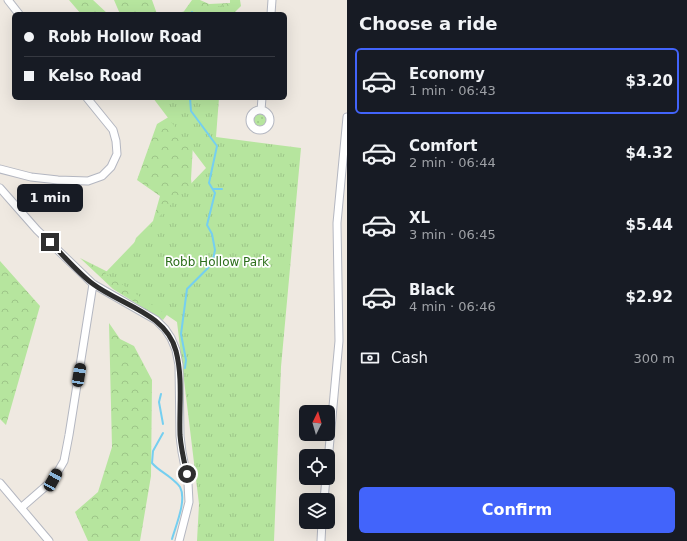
<!DOCTYPE html>
<html lang="en">
<head>
<meta charset="utf-8">
<style>
	body { margin:0; font-family:"DejaVu Sans",sans-serif; background:#20242c; color:#f1f3f6; height:100vh; display:flex; flex-direction:column; font-size:15px; white-space:nowrap }
	* { box-sizing:border-box; margin:0 }
	p { font-size:13px; color:#9ea1a6 }
	.icon { flex:none; width:22px; height:22px; fill:none; stroke:currentColor; stroke-width:2; stroke-linecap:round; stroke-linejoin:round }
	.map { position:relative; flex:1; overflow:hidden }
	.panel { display:flex; flex-direction:column; background:#171b24; width:340px }
	.panel>* { flex:none }
	.top-card { position:absolute; left:12px; top:12px; width:275px; height:88px; border-radius:6px; box-shadow:0 4px 16px #0002; display:grid; align-content:center; height:88px; padding:0 12px; background:#171b24 }
	.needle { width:26px; rotate:5deg }
	.tools { position:absolute; left:299px; top:405px; display:grid; gap:8px }
	.tools a { display:grid; place-items:center; width:36px; height:36px; border-radius:6px; background:#171b24; box-shadow:0 4px 16px #0002; font-size:20px }
	.end { position:absolute; width:18px; height:18px; margin:-9px; border:5px solid #2e2e2e; background:#fff; box-shadow:0 0 0 2px #fff }
	.from { border-radius:50% }
	.bubble { position:absolute; height:28px; border-radius:6px; background:#171b24; box-shadow:0 4px 16px #0002; font-size:13px; font-weight:800; line-height:28px; text-align:center }
	.car { position:absolute; width:12px; height:24px; margin:-12px -6px; border-radius:5px; box-shadow:0 0 3px 1px #0007; background:linear-gradient(#222 24%,#8ab4d8 0 40%,#222 0 76%,#8ab4d8 0 86%,#222 0) }
	.top-card b { display:flex; align-items:center; gap:14px; height:38px; font-size:15px }
	.top-card b+b { border-top:1px solid #363941 }
	.top-card i { width:10px; height:10px; background:#f1f3f6 }
	ul { padding:0; list-style:none }
	li { display:flex; align-items:center; gap:12px; height:66px; margin:0 8px 6px; padding:0 4px; border:2px solid transparent; border-radius:6px }
	li div { flex:1 }
	li b { display:block; font-size:15px }
	li em { font-style:normal; font-weight:800 }
	li.on { border-color:#4264fb }
	li>.icon { width:36px; height:36px; stroke-width:1.5 }
	h2 { padding:0 12px; font-size:18px; line-height:48px }
	.pay { display:flex; align-items:center; gap:10px; height:44px; padding:0 12px; font-size:15px }
	.pay p { margin-inline-start:auto }
	.cta { display:flex; gap:8px; margin-top:auto; padding:8px 12px }
	.cta a { flex:1; height:46px; border-radius:6px; background:#4264fb; color:#fff; font-size:16px; font-weight:800; line-height:46px; text-align:center }
	main { display:flex; flex:1; min-height:0 }
	.map>svg:first-child { display:block }
	.grass { fill:url(#grass-dots) }
	.forest { fill:url(#forest-crowns) }
	.park { fill:url(#park-tufts) }
	.lines { fill:none; stroke-linecap:round; stroke-linejoin:round }
	.stream { stroke:#75cff0; stroke-width:2 }
	.minor-casing { stroke:#b4b7c1; stroke-width:9 }
	.minor { stroke:#fff; stroke-width:7 }
	.route { stroke:#2e2e2e; stroke-width:5 }
	.labels { text-anchor:middle; stroke-width:3.5; stroke-linejoin:round; paint-order:stroke }
	.park-label { font-size:12px; fill:#2c6e1b; stroke:#fff }
</style>
</head>
<body>
<main>
<div class="map">
<svg width="347" height="541" viewBox="0 0 347 541">
	<defs>
		<pattern id="grass-dots" width="8" height="8" patternUnits="userSpaceOnUse"><rect width="8" height="8" fill="#b6e59e"/><path d="M2 2h.1M6 6h.1" fill="none" stroke="#9dc588" stroke-width="1.8" stroke-linecap="round"/></pattern>
		<pattern id="forest-crowns" width="20" height="18" patternUnits="userSpaceOnUse"><rect width="20" height="18" fill="#b6e59e"/><path d="M2 6a3 3 0 1 1 6 0M12 15a3 3 0 1 1 6 0" fill="none" stroke="#9dc588"/></pattern>
		<pattern id="park-tufts" width="24" height="20" patternUnits="userSpaceOnUse"><rect width="24" height="20" fill="#b6e59e"/><path d="M3 7l-1-3M5 7V3M7 7l1-3M15 17l-1-3M17 17v-4M19 17l1-3" fill="none" stroke="#9dc588"/></pattern>
	</defs>
	<rect width="100%" height="100%" fill="#efe9e1"/>
	<path class="grass" d="M254 120a6 6 0 1 1 12 0a6 6 0 1 1-12 0Z"/>
	<path class="forest" d="M 69,0 L 93,0 L 108,14 L 81,14 Z
		M 114,0 L 152,0 L 157,14 L 120,14 Z
		M 192,0 L 200,0 L 209,4 L 230,3 L 230,0 L 240,0 L 241,6 L 233,14 L 182,14 Z
		M 172,115 L 193,144 L 191,179 L 198,232 L 169,312 L 163,320 L 113,289 L 80,258 L 110,273 L 125,270 L 136,238 L 153,221 L 160,196 L 137,180 L 157,124 Z
		M 0,261 L 40,306 L 6,425 L 0,419 Z
		M 109,323 L 120,339 L 134,346 L 152,380 L 151,476 L 140,541 L 88,541 L 75,512 L 98,492 L 112,447 Z"/>
	<path class="park" d="M 227,5 L 226,14 L 168,14 Z
		M 153,98 L 219,98 L 216,137 L 301,148 L 281,367 L 274,541 L 197,541 L 199,504 L 177,322 L 105,273 L 206,168 Z"/>
	<g class="lines">
		<path class="stream" d="M 192,12 L 192,14
			M 213,189 L 222,189
			M 185,368 L 186,360 L 181,334 L 187,289 L 212,264 L 215,250 L 212,234 L 207,225 L 215,193 L 209,183 L 217,146 L 191,111 L 190,98
			M 161,394 L 159,402 L 163,424
			M 163,433 L 153,451 L 152,463 C 158,470 165,473 172,479 C 174,481 178,484 180,487 C 187,500 176,525 172,539"/>
		<defs>
			<path id="minor" d="M 8,0 L 19,14
				M 271,14 L 272,0
				M 261,110 L 262,98
				M250 120a10 10 0 1 1 20 0a10 10 0 1 1-20 0Z
				M 0,169 L 31,177 L 58,180 L 88,181 L 102,176 L 111,167 L 117,154 L 116,141 L 113,130 L 87,98
				M 0,188 L 37,230 L 93,284 L 156,320 L 165,329 L 171,338 L 176,350 L 179,365 L 180,436 L 182,452 L 188,483 L 189,502 L 179,541
				M 328,461 L 339,341 L 337,223 L 347,117
				M 0,483 L 49,541
				M 324,500 L 326,478
				M 22,507 L 53,480 L 64,461 L 69,435 L 93,284
				M 321,541 L 322,522"/>
		</defs>
		<use href="#minor" class="minor-casing"/>
		<use href="#minor" class="minor"/>
	</g>
	<g class="lines">
		<path class="route" d="M 50,242 C 63,255 79,274 93,284 C 121,305 166,313 176,351 C 183,378 179,407 180,435 C 181,449 184,461 187,474"/>
	</g>
	<g class="labels">
		<g class="park-label">
			<text x="217" y="266">Robb Hollow Park</text>
		</g>
	</g>
</svg>
<div class="tools">
<a><svg class="needle" viewBox="-14 -14 28 28"><path d="M0-13l5 13h-10z" fill="#e53935"/><path d="M0 13l5-13h-10z" fill="#9ea1a6"/></svg></a>
<a><svg class="icon" aria-label="locate" viewBox="0 0 24 24"><circle cx="12" cy="12" r="6"/><path d="M12 2v4M12 18v4M2 12h4M18 12h4"/></svg></a>
<a><svg class="icon" aria-label="layers" viewBox="0 0 24 24"><path d="M12 4l9 5-9 5-9-5zM3 14l9 5 9-5"/></svg></a>
</div>
<i class="end from" style="left:187px;top:474px"></i>
<i class="end" style="left:50px;top:242px"></i>
<div class="bubble" style="left:17px;top:184px;width:66px">1 min</div>
<i class="car" style="left:79px;top:375px;rotate:9deg"></i>
<i class="car" style="left:53px;top:480px;rotate:29deg"></i>
<div class="top-card">
<b><i class="from"></i>Robb Hollow Road</b>
<b><i></i>Kelso Road</b>
</div>
</div>
<section class="panel">
<h2>Choose a ride</h2>
<ul>
<li class="on"><svg class="icon" aria-label="car" viewBox="0 0 24 24"><path d="M5 17H2v-5l4-1 3-4h7l3 4 3 1v5h-3M9 17h6M6 11h13"/><circle cx="7" cy="17" r="2"/><circle cx="17" cy="17" r="2"/></svg><div><b>Economy</b><p>1 min · 06:43</p></div><em>$3.20</em></li>
<li><svg class="icon" aria-label="car" viewBox="0 0 24 24"><path d="M5 17H2v-5l4-1 3-4h7l3 4 3 1v5h-3M9 17h6M6 11h13"/><circle cx="7" cy="17" r="2"/><circle cx="17" cy="17" r="2"/></svg><div><b>Comfort</b><p>2 min · 06:44</p></div><em>$4.32</em></li>
<li><svg class="icon" aria-label="car" viewBox="0 0 24 24"><path d="M5 17H2v-5l4-1 3-4h7l3 4 3 1v5h-3M9 17h6M6 11h13"/><circle cx="7" cy="17" r="2"/><circle cx="17" cy="17" r="2"/></svg><div><b>XL</b><p>3 min · 06:45</p></div><em>$5.44</em></li>
<li><svg class="icon" aria-label="car" viewBox="0 0 24 24"><path d="M5 17H2v-5l4-1 3-4h7l3 4 3 1v5h-3M9 17h6M6 11h13"/><circle cx="7" cy="17" r="2"/><circle cx="17" cy="17" r="2"/></svg><div><b>Black</b><p>4 min · 06:46</p></div><em>$2.92</em></li>
</ul>
<div class="pay"><svg class="icon" aria-label="cash" viewBox="0 0 24 24"><path d="M3 7h18v10H3z"/><circle cx="12" cy="12" r="2"/></svg>Cash<p>300 m</p></div>
<div class="cta"><a>Confirm</a></div>
</section>
</main>
</body>
</html>
